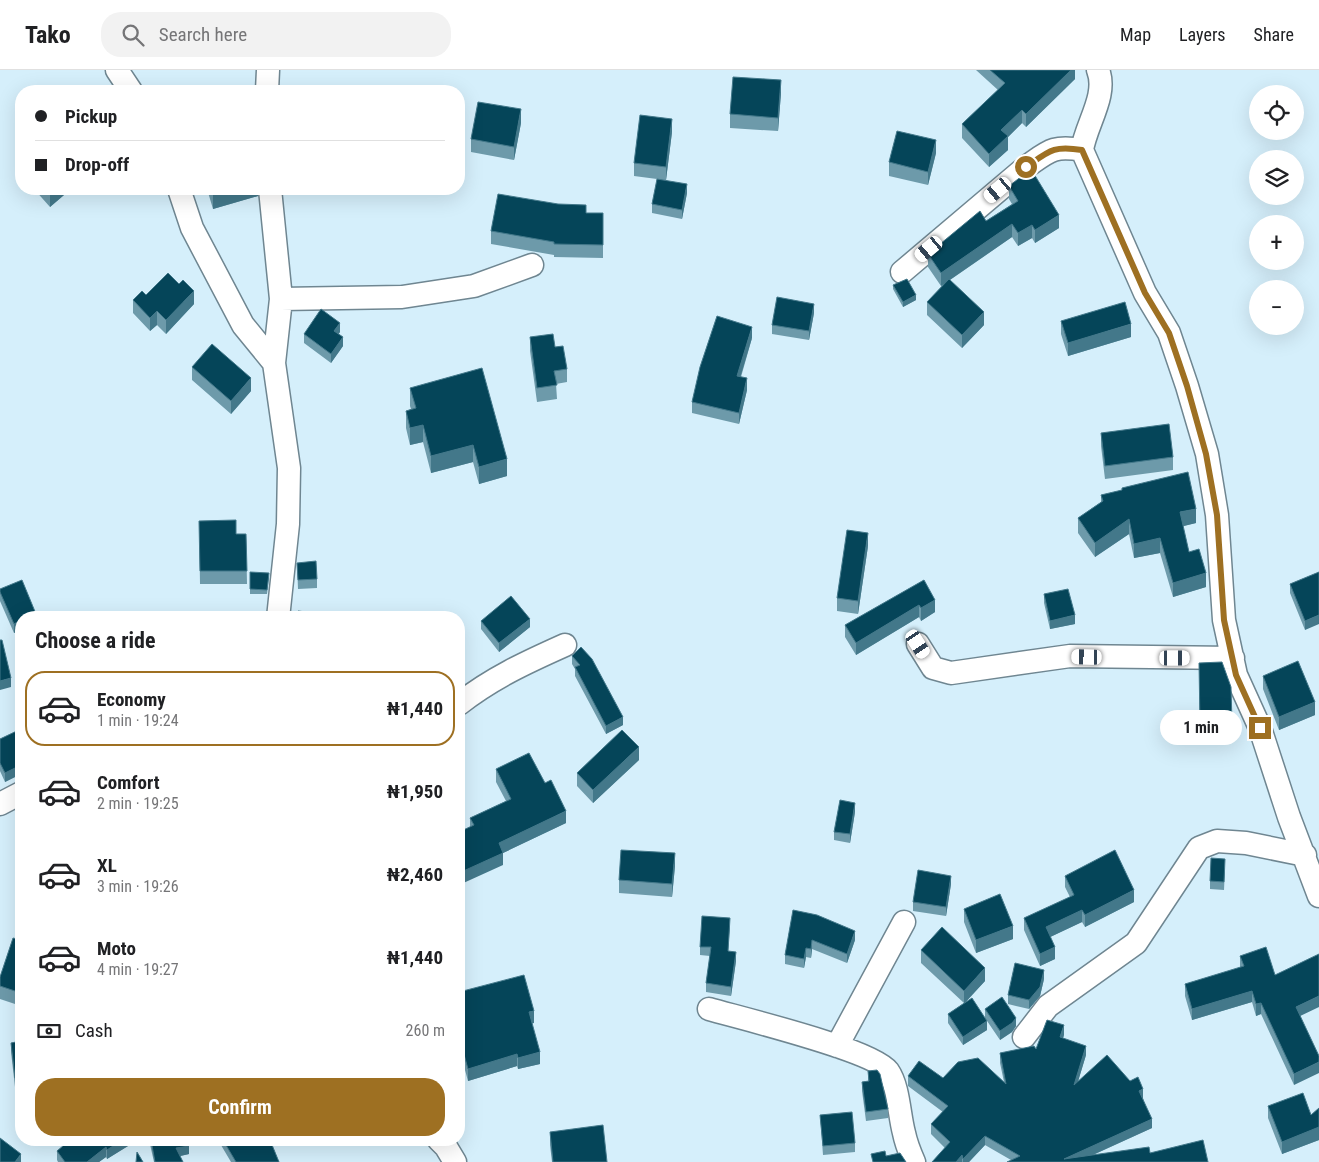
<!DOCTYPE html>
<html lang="en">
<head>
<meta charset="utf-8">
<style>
	body { margin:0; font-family:"Roboto Condensed",sans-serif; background:#f2f2f2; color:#202124; height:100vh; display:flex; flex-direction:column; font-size:19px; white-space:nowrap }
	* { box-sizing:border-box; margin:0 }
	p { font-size:16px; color:#757577 }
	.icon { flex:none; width:28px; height:28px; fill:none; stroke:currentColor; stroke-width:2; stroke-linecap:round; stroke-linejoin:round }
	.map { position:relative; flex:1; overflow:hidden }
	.panel { position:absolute; left:15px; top:541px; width:450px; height:535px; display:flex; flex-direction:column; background:#fff; border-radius:20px; box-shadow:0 5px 20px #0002 }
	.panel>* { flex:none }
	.guide { position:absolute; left:15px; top:15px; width:450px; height:110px; border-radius:20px; box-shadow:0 5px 20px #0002; display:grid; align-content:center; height:110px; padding:0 20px; background:#fff }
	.controls { position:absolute; left:1249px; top:15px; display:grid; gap:10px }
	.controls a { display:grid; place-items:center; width:55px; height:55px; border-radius:50%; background:#fff; box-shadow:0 5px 20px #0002; font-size:25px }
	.end { position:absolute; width:22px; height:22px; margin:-11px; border:6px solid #9e7022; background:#fff; box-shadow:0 0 0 2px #fff }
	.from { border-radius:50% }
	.bubble { position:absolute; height:35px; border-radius:18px; background:#fff; box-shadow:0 5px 20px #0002; font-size:16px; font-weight:700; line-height:35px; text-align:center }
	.car { position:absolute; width:15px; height:30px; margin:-15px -8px; border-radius:6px; box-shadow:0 0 4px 1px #0007; background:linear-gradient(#fff 24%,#345 0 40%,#fff 0 76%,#345 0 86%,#fff 0) }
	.guide b { display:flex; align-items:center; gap:18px; height:48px; font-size:19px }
	.guide b+b { border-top:1px solid #e0e0e0 }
	.guide i { width:12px; height:12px; background:#202124 }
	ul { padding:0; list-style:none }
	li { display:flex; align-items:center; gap:15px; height:75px; margin:0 10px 8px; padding:0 10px; border:2px solid transparent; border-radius:20px }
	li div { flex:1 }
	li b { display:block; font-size:19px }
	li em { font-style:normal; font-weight:700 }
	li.on { border-color:#9e7022 }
	li>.icon { width:45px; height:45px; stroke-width:1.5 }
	h2 { padding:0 20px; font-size:22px; line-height:60px }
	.pay { display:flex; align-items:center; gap:12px; height:55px; padding:0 20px; font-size:19px }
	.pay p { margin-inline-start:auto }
	.primary-button { display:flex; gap:10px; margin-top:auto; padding:10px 20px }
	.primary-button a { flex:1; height:58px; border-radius:20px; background:#9e7022; color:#fff; font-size:20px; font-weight:700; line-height:58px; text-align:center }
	header { display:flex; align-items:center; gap:30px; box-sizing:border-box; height:70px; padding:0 25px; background:#fff; border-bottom:1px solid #e0e0e0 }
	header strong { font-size:24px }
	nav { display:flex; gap:28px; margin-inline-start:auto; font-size:18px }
	.search { width:350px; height:45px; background:#f2f2f2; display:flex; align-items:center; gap:12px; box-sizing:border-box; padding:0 18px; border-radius:20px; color:#757577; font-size:19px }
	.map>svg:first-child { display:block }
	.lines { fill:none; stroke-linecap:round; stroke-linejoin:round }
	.minor-casing { stroke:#6f8691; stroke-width:25 }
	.minor { stroke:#fff; stroke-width:22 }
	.wall { fill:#6d9aaa }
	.shaded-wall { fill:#43788a }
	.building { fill:#054559; stroke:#43788a }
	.route { stroke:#9e7022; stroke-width:6 }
</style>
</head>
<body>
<header>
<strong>Tako</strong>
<div class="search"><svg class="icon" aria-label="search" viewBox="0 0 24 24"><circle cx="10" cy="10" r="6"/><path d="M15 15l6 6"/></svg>Search here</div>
<nav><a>Map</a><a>Layers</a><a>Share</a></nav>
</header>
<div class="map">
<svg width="1319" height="1092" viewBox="0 0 1319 1092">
	<rect width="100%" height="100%" fill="#d5effb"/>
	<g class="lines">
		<defs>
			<path id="minor" d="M 117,0 L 131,21
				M 1098,0 C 1108,25 1086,54 1082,80 L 1145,223 L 1169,263 L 1187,316 L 1207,384 L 1217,445 L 1224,550 L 1236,605 L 1260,658 L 1289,747 L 1319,826
				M 267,21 L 268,0
				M 179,119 L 192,158 L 243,255 L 274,293
				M 270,119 L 281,229 L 274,293 L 289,398 L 288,454 L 278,548
				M 902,202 L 1026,97 C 1049,81 1053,75 1082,80
				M 281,229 L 402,227 L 474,216 L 532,195
				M 918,574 L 933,598 L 951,603 L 1070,586 L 1233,588
				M 459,634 C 492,608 527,592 565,575
				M 0,734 L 21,723
				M 709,939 C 740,948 873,980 888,1001 C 899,1017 899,1045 904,1063 C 906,1073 910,1083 914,1092
				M 1024,967 L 1048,936 L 1136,873 L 1199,778 L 1217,771 L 1246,773 L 1305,785
				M 837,976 L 904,852
				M 439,1070 L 446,1077 L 455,1092"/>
		</defs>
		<use href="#minor" class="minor-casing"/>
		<use href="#minor" class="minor"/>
	</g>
	<path class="wall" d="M 976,0 L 1075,0 L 1075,9 L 1026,57 L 1022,53 L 1008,67 L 1008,80 L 989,97 L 962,68 L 962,54 L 998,20 Z
		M 781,23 L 778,61 L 730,58 L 730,44 Z
		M 521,53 L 514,90 L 471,82 L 471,69 Z
		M 672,62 L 666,110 L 687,123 L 682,149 L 652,143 L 652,134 L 657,109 L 634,106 L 634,93 Z
		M 936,83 L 928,115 L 889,106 L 889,92 Z
		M 21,86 L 21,103 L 19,100 L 19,87 Z
		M 1009,116 L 1059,158 L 1035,173 L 1032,168 L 1018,176 L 1012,167 L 950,210 L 984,255 L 962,278 L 927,245 L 927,232 L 944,214 L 941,216 L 928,197 L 928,184 L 986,151 L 1012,134 L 1009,129 Z
		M 34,119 L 71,119 L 50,137 Z
		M 207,119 L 258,119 L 258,126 L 213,139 Z
		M 586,143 L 603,143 L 603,188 L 554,187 L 554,185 L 491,174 L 491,161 Z
		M 893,215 L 916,230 L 903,237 L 893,219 Z
		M 146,225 L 194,234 L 166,264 L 157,255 L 150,261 L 133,243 L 133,230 Z
		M 814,243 L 809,270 L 772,264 L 772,255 Z
		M 1061,251 L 1131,267 L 1068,286 L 1061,264 Z
		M 340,262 L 338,264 L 343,276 L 331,293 L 304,273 L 304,264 Z
		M 530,267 L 555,277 L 567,299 L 567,312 L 556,314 L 557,329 L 537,332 L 530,281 Z
		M 752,268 L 741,307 L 747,320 L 739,354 L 692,343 L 692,332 Z
		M 192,297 L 251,321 L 231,344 L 192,310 Z
		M 410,318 L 507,406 L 479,414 L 473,392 L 431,403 L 423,372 L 410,375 L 406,358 L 406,341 L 411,339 L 410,336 Z
		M 1101,363 L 1173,387 L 1173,400 L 1105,409 L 1101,376 Z
		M 1122,418 L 1196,453 L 1183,456 L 1189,482 L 1206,517 L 1173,527 L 1160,483 L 1134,488 L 1129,464 L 1095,487 L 1078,463 L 1078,448 L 1101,432 L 1101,425 L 1122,420 Z
		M 199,451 L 236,464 L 246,464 L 247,514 L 200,514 Z
		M 868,476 L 858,544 L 837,541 L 837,528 Z
		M 297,493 L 317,509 L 317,518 L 298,519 Z
		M 250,502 L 269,508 L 267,524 L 250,524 Z
		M 1319,502 L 1305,560 L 1290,523 L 1290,514 Z
		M 924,510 L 935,542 L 921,551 L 919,547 L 856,585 L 845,567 L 845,555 Z
		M 0,519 L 36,548 L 14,563 L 0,531 Z
		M 1044,524 L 1075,554 L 1050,559 L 1044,533 Z
		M 481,551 L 530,557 L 499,582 L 481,559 Z
		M 581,577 L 623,655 L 606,664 L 575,606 L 575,599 L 572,594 L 572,586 Z
		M 1199,593 L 1232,653 L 1232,662 L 1200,663 Z
		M 1263,606 L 1315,645 L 1279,660 L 1263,619 Z
		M 21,659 L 21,704 L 5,712 L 0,701 L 0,669 Z
		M 639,690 L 593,733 L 577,716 L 577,703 Z
		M 496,699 L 566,753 L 503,783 L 503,795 L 470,757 L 470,748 L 506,731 L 496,712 Z
		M 855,742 L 850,773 L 834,770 L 834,762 Z
		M 675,796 L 672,827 L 619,823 L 619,810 Z
		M 1225,798 L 1224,820 L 1210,819 L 1210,811 Z
		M 1065,806 L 1134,832 L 1085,857 L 1082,852 L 1050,867 L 1055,889 L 1040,896 L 1024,860 L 1024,848 L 1070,827 L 1065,817 Z
		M 951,814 L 946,846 L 913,841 L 913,832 Z
		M 964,839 L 1013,869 L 976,883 L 964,852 Z
		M 793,840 L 855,870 L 847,893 L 812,879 L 811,888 L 806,887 L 804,898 L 785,894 L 785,885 Z
		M 730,857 L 728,881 L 736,891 L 731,926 L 706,922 L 706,913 L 710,886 L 700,885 L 700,877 Z
		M 21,870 L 21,936 L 0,929 L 0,907 Z
		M 921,880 L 985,911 L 965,932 L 987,960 L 963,975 L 948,953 L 948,944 L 964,933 L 921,893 Z
		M 1240,886 L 1275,905 L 1300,946 L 1294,1015 L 1261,944 L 1256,946 L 1252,932 L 1192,950 L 1185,926 L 1185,914 L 1240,898 Z
		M 1044,909 L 1040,926 L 1029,939 L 1008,934 L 1008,925 Z
		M 459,922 L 534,953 L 532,953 L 540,994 L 518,999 L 517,996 L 468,1011 L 459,978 Z
		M 985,939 L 1016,956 L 1012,962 L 1000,970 L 985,948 Z
		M 1064,965 L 1063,968 L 1086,985 L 1078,1011 L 1143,1028 L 1152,1058 L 1093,1085 L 1150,1083 L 1208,1092 L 1011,1090 L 985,1075 L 969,1092 L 932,1092 L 945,1078 L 931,1064 L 931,1054 L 943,1042 L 908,1016 L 908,1006 L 1004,1012 L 1000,993 L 1000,983 L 1036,979 Z
		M 21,971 L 21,1016 L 15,1017 L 11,982 L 11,973 Z
		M 868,1001 L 888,1039 L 888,1048 L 866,1051 L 862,1021 L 862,1012 L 868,1011 Z
		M 1268,1036 L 1311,1045 L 1319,1038 L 1319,1070 L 1282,1084 L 1268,1048 Z
		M 820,1045 L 855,1073 L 855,1082 L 823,1085 Z
		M 550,1062 L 607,1092 L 552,1092 L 550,1075 Z
		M 128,1070 L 128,1076 L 107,1089 L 106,1087 L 99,1092 L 58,1092 L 57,1090 L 57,1081 Z
		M 149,1070 L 188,1070 L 189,1084 L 180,1086 L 183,1092 L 154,1092 Z
		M 218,1070 L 277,1070 L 277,1072 L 272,1075 L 279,1092 L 231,1092 Z"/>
	<path class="shaded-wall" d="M 1071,0 L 1075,0 L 1075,9 L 1026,57 L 1026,44 Z
		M 781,10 L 781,23 L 778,61 L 778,48 Z
		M 521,39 L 521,53 L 514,90 L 514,77 Z
		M 1022,40 L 1022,53 L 1008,67 L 1008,80 L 989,97 L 989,84 L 1001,60 Z
		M 672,49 L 672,62 L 666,110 L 666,97 Z
		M 936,70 L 936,83 L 928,115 L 928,102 Z
		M 687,114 L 687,123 L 682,149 L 682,140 Z
		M 56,119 L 71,119 L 50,137 L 50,124 Z
		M 237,119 L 258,119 L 258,126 L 213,139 L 213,125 Z
		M 1059,145 L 1059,158 L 1035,173 L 1035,160 Z
		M 1012,154 L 1012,167 L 941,216 L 941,203 Z
		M 1032,155 L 1032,168 L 1018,176 L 1018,163 Z
		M 194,221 L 194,234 L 166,264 L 166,250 Z
		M 916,225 L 916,230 L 903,237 L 903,232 Z
		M 814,234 L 814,243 L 809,270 L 809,261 Z
		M 157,241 L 157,255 L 150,261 L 150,248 Z
		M 984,242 L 984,255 L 962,278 L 962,265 Z
		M 340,253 L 340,262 L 334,270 L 334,261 Z
		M 1131,254 L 1131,267 L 1068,286 L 1068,273 Z
		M 752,257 L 752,268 L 737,318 L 737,306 Z
		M 343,267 L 343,276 L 331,293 L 331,284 Z
		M 251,308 L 251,321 L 231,344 L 231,331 Z
		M 747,308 L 747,320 L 739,354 L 739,343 Z
		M 423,355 L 423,372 L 410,375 L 410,358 Z
		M 473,375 L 473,392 L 431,403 L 431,386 Z
		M 507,389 L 507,406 L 479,414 L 479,397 Z
		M 1196,439 L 1196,453 L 1180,457 L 1180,442 Z
		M 1129,449 L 1129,464 L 1095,487 L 1095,473 Z
		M 868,463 L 868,476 L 858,544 L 858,531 Z
		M 1160,468 L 1160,483 L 1134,488 L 1134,474 Z
		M 1206,503 L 1206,517 L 1173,527 L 1173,513 Z
		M 935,530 L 935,542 L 921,551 L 921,538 Z
		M 919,535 L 919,547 L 856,585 L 856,573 Z
		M 36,544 L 36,548 L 28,548 Z
		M 1075,545 L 1075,554 L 1050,559 L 1050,551 Z
		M 1319,545 L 1319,554 L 1305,560 L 1305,551 Z
		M 530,549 L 530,557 L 499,582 L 499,573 Z
		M 21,550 L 21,559 L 14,563 L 14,554 Z
		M 11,608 L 11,617 L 0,620 L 0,611 Z
		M 1315,632 L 1315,645 L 1279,660 L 1279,647 Z
		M 623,647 L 623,655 L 606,664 L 606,656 Z
		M 639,677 L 639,690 L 593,733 L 593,720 Z
		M 21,695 L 21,704 L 5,712 L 5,703 Z
		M 855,733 L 855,742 L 850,773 L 850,764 Z
		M 566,741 L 566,753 L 503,783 L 503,795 L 459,815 L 459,803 L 499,773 Z
		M 675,783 L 675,796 L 672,827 L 672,814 Z
		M 951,806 L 951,814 L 946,846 L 946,837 Z
		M 1134,820 L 1134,832 L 1085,857 L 1085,845 Z
		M 1082,840 L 1082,852 L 1046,869 L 1046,857 Z
		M 1013,856 L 1013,869 L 976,883 L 976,870 Z
		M 855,861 L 855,870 L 847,893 L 847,884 Z
		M 812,870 L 812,879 L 811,888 L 811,879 Z
		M 1055,877 L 1055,889 L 1040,896 L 1040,884 Z
		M 806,878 L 806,887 L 804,898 L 804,889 Z
		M 736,882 L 736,891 L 731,926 L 731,917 Z
		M 985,898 L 985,911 L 964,934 L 964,921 Z
		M 1044,900 L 1044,909 L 1040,926 L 1029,939 L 1029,930 Z
		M 1252,921 L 1252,932 L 1192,950 L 1192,939 Z
		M 1319,926 L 1319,937 L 1296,948 L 1296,937 Z
		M 1261,933 L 1261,944 L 1256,946 L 1256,934 Z
		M 534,941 L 534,953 L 529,954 L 529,942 Z
		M 1016,948 L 1016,956 L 1012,962 L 1000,970 L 1000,961 Z
		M 987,951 L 987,960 L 963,975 L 963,967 Z
		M 1064,955 L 1064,965 L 1060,977 L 1060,967 Z
		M 1086,976 L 1086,985 L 1074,1025 L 1074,1015 Z
		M 540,982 L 540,994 L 518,999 L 518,988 Z
		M 517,984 L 517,996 L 468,1011 L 468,999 Z
		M 1319,992 L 1319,1003 L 1294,1015 L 1294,1004 Z
		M 1143,1019 L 1143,1028 L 1139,1030 L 1139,1021 Z
		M 1152,1049 L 1152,1058 L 1077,1092 L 1064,1089 Z
		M 1319,1057 L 1319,1070 L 1282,1084 L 1282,1072 Z
		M 985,1066 L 985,1075 L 969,1092 L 963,1092 L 963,1089 Z
		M 122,1070 L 128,1070 L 128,1076 L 107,1089 L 107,1080 Z
		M 269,1070 L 277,1070 L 277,1072 L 269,1076 Z
		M 189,1076 L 189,1084 L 176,1087 L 176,1078 Z
		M 106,1077 L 106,1087 L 99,1092 L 87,1092 Z
		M 21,1084 L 21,1092 L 15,1092 Z
		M 962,1085 L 962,1092 L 956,1092 Z"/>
	<path class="building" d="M 990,0 L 1071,0 L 1026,44 L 1022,40 L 1001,60 L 1008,66 L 989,84 L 962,54 L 1005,13 Z
		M 733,7 L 781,10 L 778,48 L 730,44 Z
		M 478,32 L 521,39 L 514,77 L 471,69 Z
		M 640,45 L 672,49 L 666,97 L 634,93 Z
		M 897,61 L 936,70 L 928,102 L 889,92 Z
		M 1031,99 L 1059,145 L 1035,160 L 1032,155 L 1018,163 L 1012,154 L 941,203 L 928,184 L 980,141 L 986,151 L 1018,131 L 1009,116 Z
		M 657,109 L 687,114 L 682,140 L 652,134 Z
		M 45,119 L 56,119 L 50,124 Z
		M 211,119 L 237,119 L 213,125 Z
		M 498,124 L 558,134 L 586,135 L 586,143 L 603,143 L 603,175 L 554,174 L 554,172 L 491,161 Z
		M 168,203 L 179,214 L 183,210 L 194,221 L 166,250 L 157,241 L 150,248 L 133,230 L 142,221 L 146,225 Z
		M 907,209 L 916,225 L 903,232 L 893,215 Z
		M 949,209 L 984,242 L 962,265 L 927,232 Z
		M 777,227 L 814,234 L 809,261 L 772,255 Z
		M 1125,232 L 1131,254 L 1068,273 L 1061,251 Z
		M 321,239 L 340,253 L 334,261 L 343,267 L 331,284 L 304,264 Z
		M 717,246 L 752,257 L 737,306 L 747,308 L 739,343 L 692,332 L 700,297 Z
		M 553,264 L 555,277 L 563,276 L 567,299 L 554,301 L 557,315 L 537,318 L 530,267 Z
		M 212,274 L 251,308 L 231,331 L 192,297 Z
		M 482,298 L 507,389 L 479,397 L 473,375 L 431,386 L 423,355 L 410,358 L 406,341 L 416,338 L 410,318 Z
		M 1169,354 L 1173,387 L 1105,396 L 1101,363 Z
		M 1188,402 L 1196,439 L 1180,442 L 1189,482 L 1199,479 L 1206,503 L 1173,513 L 1160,468 L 1134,474 L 1129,449 L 1095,473 L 1078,448 L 1103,431 L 1101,425 L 1122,420 L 1122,418 Z
		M 236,450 L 236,464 L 246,464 L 247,501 L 200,501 L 199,451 Z
		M 847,460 L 868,463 L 858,531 L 837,528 Z
		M 316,491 L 317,509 L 298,510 L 297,493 Z
		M 250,502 L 269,503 L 267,520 L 250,519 Z
		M 1319,502 L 1319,545 L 1305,551 L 1290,514 Z
		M 22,510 L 36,544 L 28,548 L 21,548 L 21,550 L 14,554 L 0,522 L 0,519 Z
		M 924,510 L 935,530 L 921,538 L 919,535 L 856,573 L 845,555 Z
		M 1068,519 L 1075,545 L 1050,551 L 1044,524 Z
		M 511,526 L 530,549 L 499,573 L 481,551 Z
		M 298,541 L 338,546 L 338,548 L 297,548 Z
		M 0,570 L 2,570 L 11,608 L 0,611 Z
		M 581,577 L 592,589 L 623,647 L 606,656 L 575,597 L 580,595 L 572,586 Z
		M 1298,591 L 1315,632 L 1279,647 L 1263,606 Z
		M 1222,592 L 1231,617 L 1232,653 L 1200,654 L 1199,593 Z
		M 21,659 L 21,695 L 5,703 L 0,693 L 0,669 Z
		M 622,660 L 639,677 L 593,720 L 577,703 Z
		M 529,683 L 545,713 L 551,710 L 566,741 L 499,773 L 503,783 L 459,803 L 459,762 L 474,755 L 470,748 L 511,729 L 496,699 Z
		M 840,730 L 855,733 L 850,764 L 834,762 Z
		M 621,780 L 675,783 L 672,814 L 619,810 Z
		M 1115,780 L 1134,820 L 1085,845 L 1082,840 L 1046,857 L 1055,877 L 1040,884 L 1024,848 L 1074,825 L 1065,806 Z
		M 1211,788 L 1225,789 L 1224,812 L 1210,811 Z
		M 918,800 L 951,806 L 946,837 L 913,832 Z
		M 1000,824 L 1013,856 L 976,870 L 964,839 Z
		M 793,840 L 817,845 L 855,861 L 847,884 L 812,870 L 811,879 L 806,878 L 804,889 L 785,885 Z
		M 702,846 L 730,848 L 728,881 L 736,882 L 731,917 L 706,913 L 711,877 L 700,877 Z
		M 942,857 L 985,898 L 964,921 L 921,880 Z
		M 13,868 L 21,870 L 21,923 L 0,916 L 0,907 Z
		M 1266,877 L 1275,905 L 1319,884 L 1319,926 L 1296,937 L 1319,986 L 1319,992 L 1294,1004 L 1261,933 L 1256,934 L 1252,921 L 1192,939 L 1185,914 L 1244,896 L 1240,886 Z
		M 1015,893 L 1044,900 L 1040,917 L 1029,930 L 1008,925 Z
		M 524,905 L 534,941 L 529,942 L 540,982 L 518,988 L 517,984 L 468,999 L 459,966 L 459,922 Z
		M 1002,927 L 1016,948 L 1012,953 L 1000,961 L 985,939 Z
		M 972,928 L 987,951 L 963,967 L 948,944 Z
		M 1047,950 L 1064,955 L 1060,967 L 1086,976 L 1074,1015 L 1107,985 L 1130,1011 L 1138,1007 L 1143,1019 L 1139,1021 L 1152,1049 L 1064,1089 L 1149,1077 L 1150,1083 L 1203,1070 L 1208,1092 L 1007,1092 L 1020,1086 L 985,1066 L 963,1089 L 962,1085 L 956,1092 L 932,1092 L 950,1072 L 931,1054 L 948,1036 L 908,1006 L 919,991 L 943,1008 L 958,992 L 978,988 L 1006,1014 L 1000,983 L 1034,976 L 1036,979 Z
		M 21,971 L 21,1007 L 15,1008 L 11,973 Z
		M 877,1000 L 880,1004 L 888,1039 L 866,1042 L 862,1012 L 869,1011 L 868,1001 Z
		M 1303,1023 L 1311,1045 L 1319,1038 L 1319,1057 L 1282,1072 L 1268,1036 Z
		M 852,1042 L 855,1073 L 823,1076 L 820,1045 Z
		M 603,1055 L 607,1092 L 553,1092 L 550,1062 Z
		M 0,1068 L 21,1084 L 15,1092 L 0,1092 Z
		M 70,1070 L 122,1070 L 107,1080 L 106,1077 L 87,1092 L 65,1092 L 57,1081 Z
		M 151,1070 L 188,1070 L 189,1076 L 176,1078 L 183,1092 L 155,1092 Z
		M 223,1070 L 270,1070 L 279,1092 L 236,1092 Z
		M 885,1081 L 886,1086 L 900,1083 L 906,1092 L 873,1092 L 871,1084 Z
		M 137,1082 L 143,1092 L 136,1092 Z"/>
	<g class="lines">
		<path class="route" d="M 1026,97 C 1049,81 1053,75 1082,80 L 1145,223 L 1169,263 L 1187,316 L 1206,384 L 1217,445 L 1224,550 L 1236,605 L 1260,658"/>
	</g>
</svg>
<div class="controls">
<a><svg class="icon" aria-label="locate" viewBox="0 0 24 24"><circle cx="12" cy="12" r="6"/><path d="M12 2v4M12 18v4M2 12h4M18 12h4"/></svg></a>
<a><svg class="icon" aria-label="layers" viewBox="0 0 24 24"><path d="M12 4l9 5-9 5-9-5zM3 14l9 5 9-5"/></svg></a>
<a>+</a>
<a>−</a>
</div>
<i class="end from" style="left:1026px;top:97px"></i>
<i class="end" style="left:1260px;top:658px"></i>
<div class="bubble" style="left:1160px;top:640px;width:82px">1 min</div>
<i class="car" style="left:998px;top:120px;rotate:230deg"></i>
<i class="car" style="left:929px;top:179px;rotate:230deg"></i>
<i class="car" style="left:918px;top:574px;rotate:147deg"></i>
<i class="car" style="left:1087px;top:587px;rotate:271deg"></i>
<i class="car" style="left:1175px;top:588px;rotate:90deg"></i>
<div class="guide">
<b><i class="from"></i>Pickup</b>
<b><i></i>Drop-off</b>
</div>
<section class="panel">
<h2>Choose a ride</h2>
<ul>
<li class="on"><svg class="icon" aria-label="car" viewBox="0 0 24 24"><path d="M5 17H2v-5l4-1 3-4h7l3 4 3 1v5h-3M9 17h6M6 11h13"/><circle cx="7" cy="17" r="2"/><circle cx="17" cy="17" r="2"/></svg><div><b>Economy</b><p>1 min · 19:24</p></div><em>₦1,440</em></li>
<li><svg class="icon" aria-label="car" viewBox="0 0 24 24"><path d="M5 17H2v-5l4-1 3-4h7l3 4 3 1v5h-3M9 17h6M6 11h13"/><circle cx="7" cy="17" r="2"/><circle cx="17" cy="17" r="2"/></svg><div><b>Comfort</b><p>2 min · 19:25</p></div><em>₦1,950</em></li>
<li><svg class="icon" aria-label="car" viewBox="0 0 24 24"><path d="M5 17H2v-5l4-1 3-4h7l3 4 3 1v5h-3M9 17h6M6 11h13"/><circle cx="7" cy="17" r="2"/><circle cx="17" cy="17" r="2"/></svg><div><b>XL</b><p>3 min · 19:26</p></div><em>₦2,460</em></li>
<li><svg class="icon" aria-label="car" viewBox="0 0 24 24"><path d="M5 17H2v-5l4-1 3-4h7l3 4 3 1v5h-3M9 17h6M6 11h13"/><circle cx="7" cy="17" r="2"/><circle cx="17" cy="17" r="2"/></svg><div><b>Moto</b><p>4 min · 19:27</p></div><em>₦1,440</em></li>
</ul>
<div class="pay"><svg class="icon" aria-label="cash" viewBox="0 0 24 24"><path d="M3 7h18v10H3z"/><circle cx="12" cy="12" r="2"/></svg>Cash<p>260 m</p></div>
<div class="primary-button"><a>Confirm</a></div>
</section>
</div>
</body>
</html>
